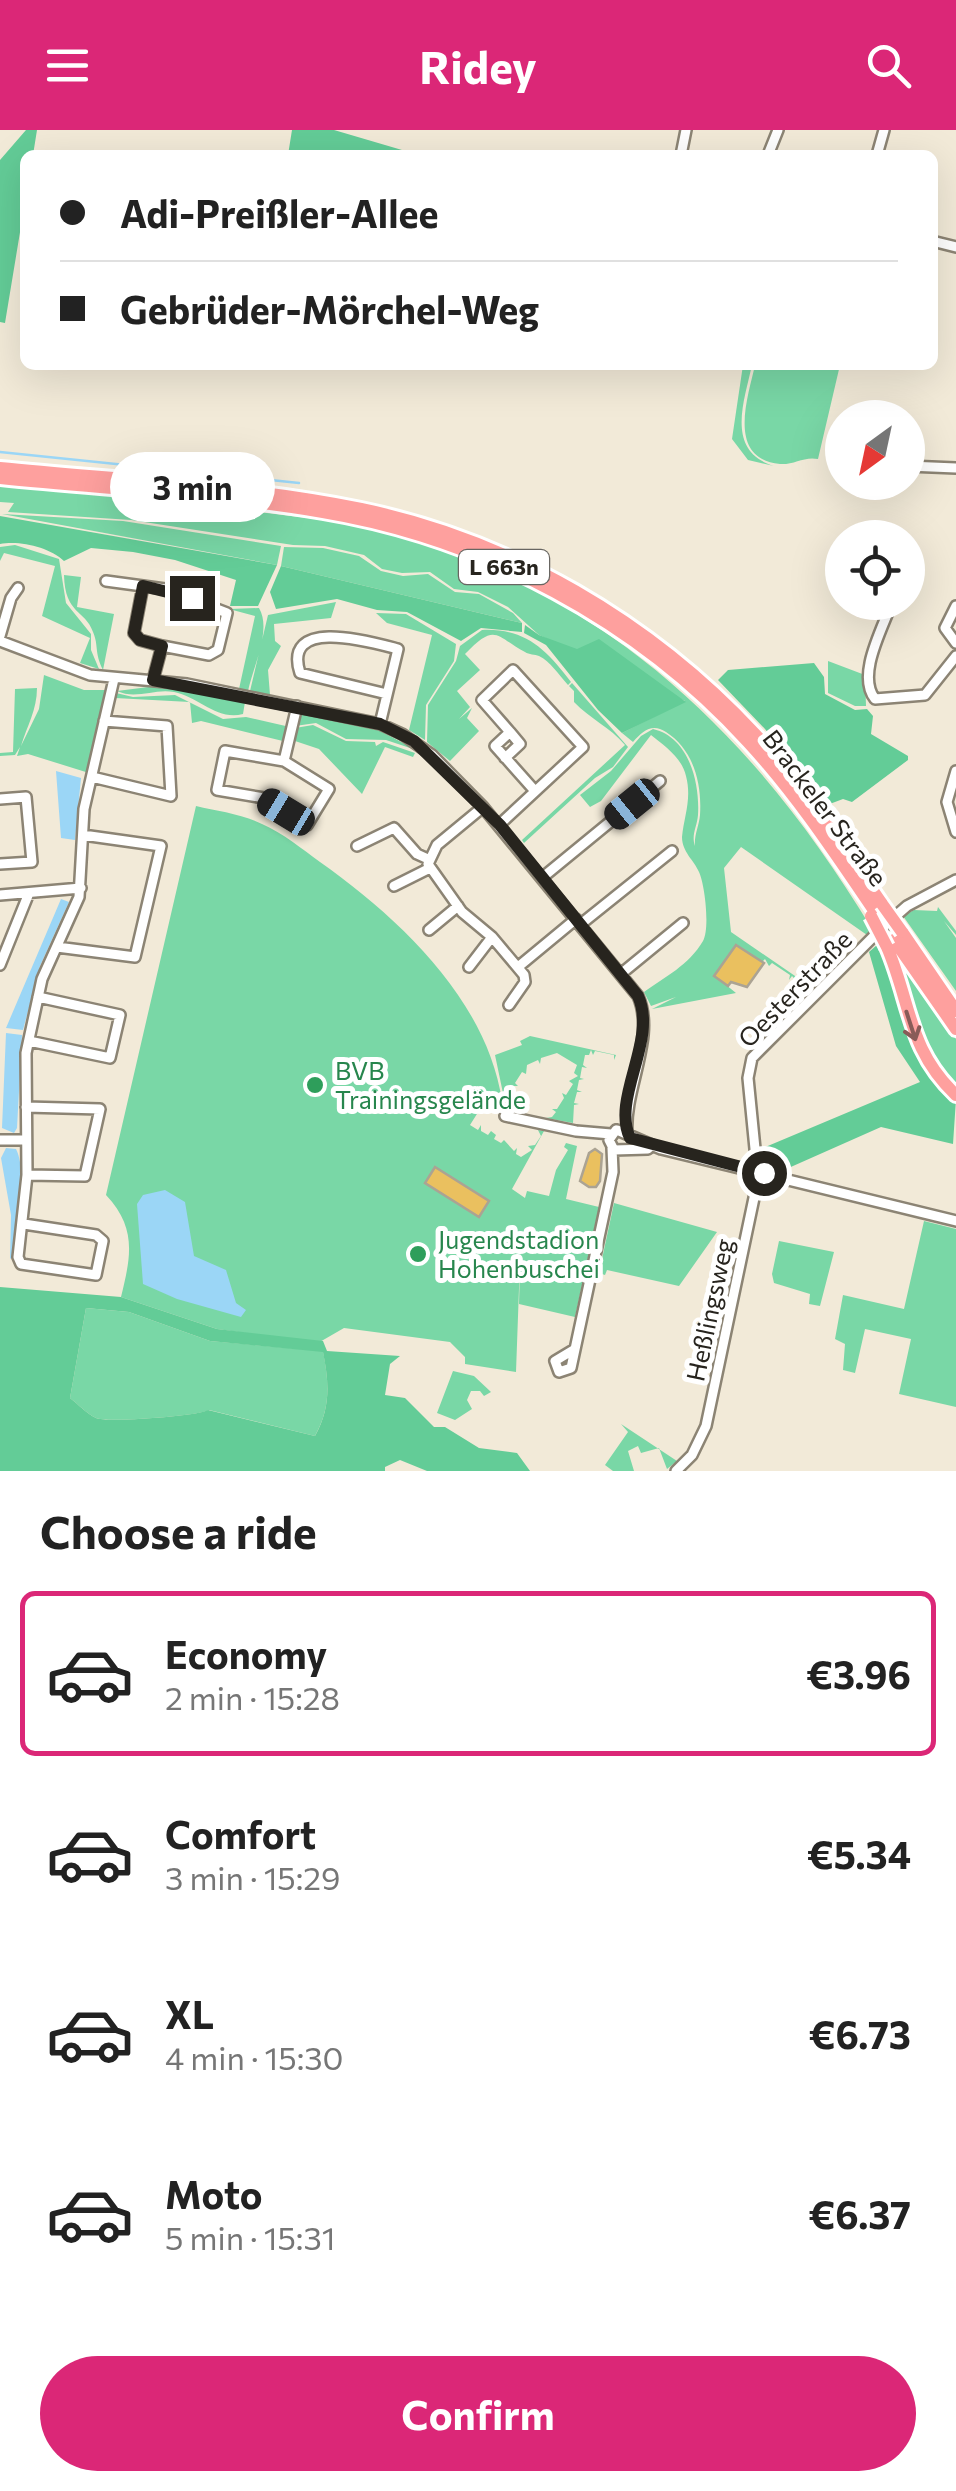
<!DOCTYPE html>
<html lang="en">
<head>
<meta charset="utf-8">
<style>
	body { margin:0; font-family:Commissioner,sans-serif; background:#f6f6f6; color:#222; height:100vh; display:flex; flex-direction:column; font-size:38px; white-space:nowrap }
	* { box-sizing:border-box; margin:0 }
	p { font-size:32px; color:#767676 }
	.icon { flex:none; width:55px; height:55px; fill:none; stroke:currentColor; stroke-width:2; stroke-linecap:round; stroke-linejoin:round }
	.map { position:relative; height:1341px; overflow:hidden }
	.panel { display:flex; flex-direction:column; background:#fff; flex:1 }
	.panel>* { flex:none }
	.banner { position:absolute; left:20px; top:20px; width:918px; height:220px; border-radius:15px; box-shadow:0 10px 40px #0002; display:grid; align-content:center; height:220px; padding:0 40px; background:#fff }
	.needle { width:65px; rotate:213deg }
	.buttons { position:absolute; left:825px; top:270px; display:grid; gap:20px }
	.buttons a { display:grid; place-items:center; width:100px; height:100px; border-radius:50%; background:#fff; box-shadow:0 10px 40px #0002; font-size:50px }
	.end { position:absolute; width:45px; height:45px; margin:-22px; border:12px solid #27241e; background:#fff; box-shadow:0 0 0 5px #fff }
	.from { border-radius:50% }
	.bubble { position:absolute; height:70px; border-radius:35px; background:#fff; box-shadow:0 10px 40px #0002; font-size:32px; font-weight:700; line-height:70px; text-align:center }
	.car { position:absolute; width:30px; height:60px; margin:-30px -15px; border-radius:12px; box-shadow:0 0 8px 2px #0007; background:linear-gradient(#222 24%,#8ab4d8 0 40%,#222 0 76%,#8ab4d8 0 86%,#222 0) }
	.banner b { display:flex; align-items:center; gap:35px; height:95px; font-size:38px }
	.banner b+b { border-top:2px solid #e0e0e0 }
	.banner i { width:25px; height:25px; background:#222 }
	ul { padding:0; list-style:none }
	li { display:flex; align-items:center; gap:30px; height:165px; margin:0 20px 15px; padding:0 20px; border:5px solid transparent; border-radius:15px }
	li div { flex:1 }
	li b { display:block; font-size:38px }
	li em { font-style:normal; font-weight:700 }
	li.on { border-color:#db2777 }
	li>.icon { width:90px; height:90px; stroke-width:1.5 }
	h2 { padding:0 40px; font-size:45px; line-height:120px }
	.action { display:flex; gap:20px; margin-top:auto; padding:20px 40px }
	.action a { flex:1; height:115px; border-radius:60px; background:#db2777; color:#fff; font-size:40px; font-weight:700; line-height:115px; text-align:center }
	header { display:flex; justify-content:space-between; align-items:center; height:130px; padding:0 40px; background:#db2777; color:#fff; font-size:45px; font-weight:700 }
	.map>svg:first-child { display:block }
	.green { fill:#79d7a6 }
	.forest { fill:#63cc97; fill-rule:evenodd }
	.water { fill:#9bd6f6 }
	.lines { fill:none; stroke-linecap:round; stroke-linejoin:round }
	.stream { stroke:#9bd6f6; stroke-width:2.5 }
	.building { fill:#eac05f; stroke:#aba393; stroke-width:2.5 }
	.minor-casing { stroke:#8c8474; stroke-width:14 }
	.highway-casing { stroke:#fff; stroke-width:18 }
	.minor { stroke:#fff; stroke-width:9 }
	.highway { stroke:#fea09e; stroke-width:12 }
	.highway-bridge-casing { stroke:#fff; stroke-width:18; stroke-linecap:butt }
	.highway-bridge { stroke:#fea09e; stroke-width:12 }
	.oneway { stroke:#885c58 }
	.route { stroke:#27241e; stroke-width:12 }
	.leisure-dot { fill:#2e9e5b; stroke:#fff; stroke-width:4 }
	.labels { text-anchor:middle; stroke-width:10; stroke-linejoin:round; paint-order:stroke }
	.shield { fill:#fff; stroke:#686662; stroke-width:2.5 }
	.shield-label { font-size:22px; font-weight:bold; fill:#27241e }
	.street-label { font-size:25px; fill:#27241e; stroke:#fff }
	.leisure-label { font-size:25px; fill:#27864d; stroke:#fff; text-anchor:start }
</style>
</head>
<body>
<header><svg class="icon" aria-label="menu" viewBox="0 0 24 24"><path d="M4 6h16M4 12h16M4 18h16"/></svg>Ridey<svg class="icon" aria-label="search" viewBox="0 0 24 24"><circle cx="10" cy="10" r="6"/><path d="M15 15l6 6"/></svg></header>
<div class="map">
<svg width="956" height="1341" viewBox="0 0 956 1341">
	<rect width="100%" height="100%" fill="#f2ead8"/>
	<path class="green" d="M 743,235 L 752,235 C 744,272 725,321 774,336 L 748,330 L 732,309 Z
		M 755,235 L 840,235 L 818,329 C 804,326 794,335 780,334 C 726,329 748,267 755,235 Z
		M 0,354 C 81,363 161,371 242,380 C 292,386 343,391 392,404 C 613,466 756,608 872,799 L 867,805 L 741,717 L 724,738 L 731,802 L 814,859 L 808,863 L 792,846 L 789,850 L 790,845 L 772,833 L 769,836 L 765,829 L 762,832 L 736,815 L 715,846 L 736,863 L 652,879 L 676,867 L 651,876 L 644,862 C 665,847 689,835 703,811 C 710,799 705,755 699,742 C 694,730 682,722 682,707 C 684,686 692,669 686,646 C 682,628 665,616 651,605 L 601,671 L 590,677 L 580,665 L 611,641 L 641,606 L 653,599 C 689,607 700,653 698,685 C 697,697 691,705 695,716 C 694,705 699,696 700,685 C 702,654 694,620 666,602 C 652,593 643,601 633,612 L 622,603 L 685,571 L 539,505 L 508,477 L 478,462 L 454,459 L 430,442 L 402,443 L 382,439 L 364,425 L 325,416 L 293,415 L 131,390 L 8,382 L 14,373 L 0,372 Z
		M 2,384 L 123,391 L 281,416 L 277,435 Z
		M 15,415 L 59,429 L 66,473 L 91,504 L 91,520 L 99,539 L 80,533 L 90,508 L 42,486 L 55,436 L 4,423 L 0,431 L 0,417 Z
		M 284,417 L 323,418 L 359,426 L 381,441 L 403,446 L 428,444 L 455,462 L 479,464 L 513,483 L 522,493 L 281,436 Z
		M 64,445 L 81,447 L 77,477 L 114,484 L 103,540 C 94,522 99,516 93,502 C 85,479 65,485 64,445 Z
		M 336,472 L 331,488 L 274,494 L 275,511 L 281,516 L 268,540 L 270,565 L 250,561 L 268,485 Z
		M 259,478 C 272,500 253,537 248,561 L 239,559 L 255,486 L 229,479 Z
		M 376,483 L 406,484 L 456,514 L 454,531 L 426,575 L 425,610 L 409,600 L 432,505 L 387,493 Z
		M 482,500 C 525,498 546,519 571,552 L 568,555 C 559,545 550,531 539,526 C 535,524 529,525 525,522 C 495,506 496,492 465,524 L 480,540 L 457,561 L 470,577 L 459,589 L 472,578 L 467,588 L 479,601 L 450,631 L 427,612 L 428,575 L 456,531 L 460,516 Z
		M 828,531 L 865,545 L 866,576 L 855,576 L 828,563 Z
		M 44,545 L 84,560 L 106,560 L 89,643 L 28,624 L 17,626 L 20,617 L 15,625 L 0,626 L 0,623 L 13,622 L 15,559 L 37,558 C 37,580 27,596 21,616 L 39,579 Z
		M 572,553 L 628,617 L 613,637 L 595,648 L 524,713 L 522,710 L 625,615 C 610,597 590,589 574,572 L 574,561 L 569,556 Z
		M 164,555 L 245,572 L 243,584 C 217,591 199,567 174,562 C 155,558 136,570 117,561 Z
		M 116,563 L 133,567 L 175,565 L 223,589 L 246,587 L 290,597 L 287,612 L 201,591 L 192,593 L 190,572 L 115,568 Z
		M 300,583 L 377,599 L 416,620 L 386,610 L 346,609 L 316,593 L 295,596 Z
		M 313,595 L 346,611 L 375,612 L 376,616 L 383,612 L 415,623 L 413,627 L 385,617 L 362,664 L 319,619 L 292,610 L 295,598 Z
		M 196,676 C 217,681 242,684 262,694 C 283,703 302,719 320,732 C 399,788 487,870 502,971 L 487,968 L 470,995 L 478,1000 L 481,995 L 481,1001 L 488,1005 L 491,1001 L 496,1005 L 494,1009 L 501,1013 L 504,1010 L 514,1021 L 517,1018 L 516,1024 L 521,1027 L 532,1020 L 528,1016 L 535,1015 L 541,1006 L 538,1000 L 544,1001 L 512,1059 L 525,1068 L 527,1061 L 549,1066 L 556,1040 L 568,1020 L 564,1017 L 566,1013 L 577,1016 L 566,1069 L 599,1077 L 575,1187 L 519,1174 L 521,1103 L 516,1242 L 465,1234 L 465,1227 L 450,1212 L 344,1198 L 318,1213 L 217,1199 L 121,1167 C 131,1126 137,1098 106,1065 Z
		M 938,777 L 956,801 L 956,805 L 944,791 L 956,808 L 956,861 L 903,786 L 914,780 L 937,781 Z
		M 892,818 L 956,909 L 956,962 L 924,920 Z
		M 530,906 L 616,925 L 614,930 L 614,925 L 595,921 L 593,925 L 591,920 L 589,925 L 585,925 L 583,935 L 587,938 L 582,937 L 580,948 L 584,949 L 579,950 L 577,960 L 582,962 L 577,962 L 574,973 L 579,974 L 574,975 L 573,993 L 546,988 L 552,987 L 556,982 L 552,979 L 557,979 L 564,968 L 562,963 L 566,965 L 573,954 L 569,951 L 578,946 L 574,943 L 577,935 L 557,923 L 541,928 L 540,934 L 538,930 L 527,935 L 526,944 L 522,942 L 515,953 L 518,956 L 513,956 L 508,963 L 512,966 L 509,971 L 504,968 L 495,925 L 522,915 L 520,911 Z
		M 614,1073 L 717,1102 L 679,1156 L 607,1140 L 605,1145 L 599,1143 Z
		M 924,1091 L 956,1099 L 956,1277 L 899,1264 L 911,1209 L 865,1199 L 855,1243 L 843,1240 L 845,1214 L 835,1209 L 843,1165 L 904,1179 Z
		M 779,1111 L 834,1122 L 820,1176 L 809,1174 L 810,1164 L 774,1153 L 772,1144 Z
		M 86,1178 L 129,1182 L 210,1211 L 323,1221 C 329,1253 331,1277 315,1306 L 209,1280 C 200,1286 106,1293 96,1288 C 87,1284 78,1274 70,1268 Z
		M 453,1241 L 474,1246 L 491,1262 L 484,1266 L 480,1261 L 471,1261 L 467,1270 L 472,1279 L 455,1290 L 437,1283 Z
		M 621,1294 L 677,1331 L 667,1339 L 659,1318 L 641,1323 L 638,1316 L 628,1321 L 634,1341 L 613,1341 L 605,1335 L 628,1302 Z"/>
	<path class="forest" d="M 26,0 L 37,0 L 33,25 L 25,25 L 25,72 L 5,193 L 0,192 L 0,30 Z
		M 292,0 L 334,0 L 419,25 L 288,25 Z
		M 0,386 L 277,435 L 258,476 L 230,476 L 236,450 L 175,430 L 133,422 L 91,418 L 64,431 C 50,417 19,410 0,414 Z
		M 281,436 L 522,493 L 522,502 L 481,498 L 461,511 L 407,482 L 377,480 L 337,469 L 276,479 L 270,462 Z
		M 525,495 L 539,505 L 577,519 L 599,509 L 686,572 L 622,603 L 598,580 L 546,515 L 524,503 Z
		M 814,533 L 824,547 L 825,564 L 855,580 L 867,579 L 873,586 L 871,604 L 908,626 L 908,630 L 852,672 L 843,669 L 827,675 L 765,599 L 718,550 L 728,540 Z
		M 877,815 C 906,868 905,929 956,969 L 953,1014 L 881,997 L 784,1040 L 765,1035 L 763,1018 L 920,952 L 896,916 L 869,822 Z
		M 0,1157 L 121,1167 L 217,1199 L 323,1211 L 327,1221 L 400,1226 L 390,1234 L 385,1265 L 405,1268 L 434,1297 L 445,1297 L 479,1318 L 517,1323 L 530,1341 L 427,1341 L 400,1330 L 385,1337 L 385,1341 L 0,1341 ZM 86,1178 L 129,1182 L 210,1211 L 323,1222 C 329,1253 331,1277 315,1306 L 208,1280 C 200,1286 106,1293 96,1288 C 87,1284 78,1274 70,1268 Z"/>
	<path class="water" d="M 56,641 L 81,648 L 75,710 L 61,708 Z
		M 61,769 L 69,772 L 40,836 L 23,900 L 6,898 Z
		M 6,903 L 22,905 L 17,998 L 14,1003 L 2,998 Z
		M 6,1018 L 16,1019 C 28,1042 16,1099 13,1126 L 10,1129 L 11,1085 L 1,1028 Z
		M 165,1060 L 185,1072 L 194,1126 L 226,1140 L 236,1173 L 246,1180 L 241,1187 L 177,1169 L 143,1154 L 137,1074 L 143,1065 Z"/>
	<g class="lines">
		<path class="stream" d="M 0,322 L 299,353"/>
	</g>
	<path class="building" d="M 736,815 L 764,833 L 747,857 L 731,852 L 728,856 L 714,846 Z
		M 595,1019 L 602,1024 L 600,1051 L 596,1057 L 589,1057 L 580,1051 L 589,1023 Z
		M 435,1037 L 489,1071 L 479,1087 L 425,1053 Z"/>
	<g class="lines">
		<defs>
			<path id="minor" d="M 681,25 L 686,0
				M 768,25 L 778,0
				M 877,25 L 884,0
				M 932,111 L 956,117
				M 908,336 L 956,338
				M 908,425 L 910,417
				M 106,451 L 143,456 L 134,503 L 140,510 L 162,516 L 153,550
				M 143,456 L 165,459 L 227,483 L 218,520 L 209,525 L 162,516
				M 892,472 C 883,498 856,545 875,569 L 925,565 L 956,526
				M 956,476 L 945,498 L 956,513
				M 0,506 L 11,468 L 18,458
				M 0,511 L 90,545 L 187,554 L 380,594 L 402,604 L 432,625 L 483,677 L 638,866 C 656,907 624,959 627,1002
				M 380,594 L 398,519 C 371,512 282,486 300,543 L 387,564
				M 505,628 L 520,614 L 510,602
				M 284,631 L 329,659 L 307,695 L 264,668 L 217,660 L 225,621 L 284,631 L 297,576
				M 956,641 L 947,672 L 956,702
				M 92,647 L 171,666 L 167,596 L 104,591
				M 0,669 L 26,667 L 32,732 L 0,734
				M 483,677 L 437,715 L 428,734 L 462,782 L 492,807 L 524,845 L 525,852 L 509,875
				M 499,695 L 583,617 L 513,540 L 482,570 L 510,602 L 495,616 L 535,661
				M 357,716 L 394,698 L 417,724 L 428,729
				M 543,747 L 660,651
				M 394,756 L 430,738
				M 0,765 L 81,758
				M 581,794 L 672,721
				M 429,800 L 458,776
				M 57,817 L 135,827 L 161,716 L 83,705
				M 0,835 L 29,763
				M 469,837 L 492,807
				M 518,837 L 576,789
				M 622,843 L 683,793
				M 29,911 L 110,928 L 120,885 L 38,867
				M 26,977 L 100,979 L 85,1046 L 27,1045
				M 505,986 L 576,1001 L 611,1004
				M 616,1000 L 609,1010 L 614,1020 L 648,1019
				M 617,1000 L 661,1019 L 956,1091
				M 0,1010 L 25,1010
				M 24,1094 L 96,1105 L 103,1111 L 96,1145 L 21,1134 L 18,1127 L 27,1045 L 26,923 L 42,849 L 79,767 L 84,679 L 114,549
				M 575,1219 L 555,1231 L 559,1242 L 571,1238 L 613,1042 L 612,1018
				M 676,1341 L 692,1325 L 706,1296 L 758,1049 L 748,948 L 752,928 L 883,797 L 907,776 L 956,750"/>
			<path id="highway" d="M 0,338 C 120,350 243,355 361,379 C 511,410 651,492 755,604 C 803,656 842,716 882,774
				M 0,348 C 107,359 217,364 323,382 C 484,409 638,491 748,612 C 796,664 835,723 875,782
				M 902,802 L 956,881
				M 894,810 L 956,899
				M 887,817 C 911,873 908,920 956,965"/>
		</defs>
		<use href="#minor" class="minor-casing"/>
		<use href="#highway" class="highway-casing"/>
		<use href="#minor" class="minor"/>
		<use href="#highway" class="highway"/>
		<defs>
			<path id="highway-bridge" d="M 882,774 L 902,802
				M 871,786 L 887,817"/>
		</defs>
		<use href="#highway-bridge" class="highway-bridge-casing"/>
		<use href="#highway-bridge" class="highway-bridge"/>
	</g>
	<defs><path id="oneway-shaft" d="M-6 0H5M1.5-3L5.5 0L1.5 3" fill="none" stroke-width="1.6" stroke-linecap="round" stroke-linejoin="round" transform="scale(2.5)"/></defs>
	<use class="oneway" href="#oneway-shaft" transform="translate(911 896) rotate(72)"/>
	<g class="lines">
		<path class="route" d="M 192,468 L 143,456 L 134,503 L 140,510 L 162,516 L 153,550 L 380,594 L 414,611 L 500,695 L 638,866 C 658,910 611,968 630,1008 L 764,1043"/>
	</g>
	<g class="leisure-dot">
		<circle cx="315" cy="955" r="10"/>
		<circle cx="418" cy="1124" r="10"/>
	</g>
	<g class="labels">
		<rect class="shield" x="459" y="420" width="90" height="34" rx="8"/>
		<g class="shield-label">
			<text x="504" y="445">L 663n</text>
		</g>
		<g class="street-label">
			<text transform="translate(825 678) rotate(53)" y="9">Brackeler Straße</text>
			<text transform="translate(795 859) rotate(-46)" y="9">Oesterstraße</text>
			<text transform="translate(710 1180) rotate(-78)" y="9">Heßlingsweg</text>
		</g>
		<g class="leisure-label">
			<text x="335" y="950">BVB<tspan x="335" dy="29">Trainingsgelände</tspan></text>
			<text x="438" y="1119">Jugendstadion<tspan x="438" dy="29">Hohenbuschei</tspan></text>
		</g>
	</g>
</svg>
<div class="buttons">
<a><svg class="needle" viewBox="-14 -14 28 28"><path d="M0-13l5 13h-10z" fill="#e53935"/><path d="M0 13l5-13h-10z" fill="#767676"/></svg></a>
<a><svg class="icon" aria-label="locate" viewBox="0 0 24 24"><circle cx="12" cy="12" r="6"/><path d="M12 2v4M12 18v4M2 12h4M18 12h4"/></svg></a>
</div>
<i class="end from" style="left:764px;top:1043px"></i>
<i class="end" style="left:192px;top:468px"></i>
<div class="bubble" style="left:110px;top:322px;width:165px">3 min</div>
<i class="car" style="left:632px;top:674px;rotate:231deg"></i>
<i class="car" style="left:286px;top:682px;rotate:301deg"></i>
<div class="banner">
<b><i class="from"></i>Adi-Preißler-Allee</b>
<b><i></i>Gebrüder-Mörchel-Weg</b>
</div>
</div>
<section class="panel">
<h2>Choose a ride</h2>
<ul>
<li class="on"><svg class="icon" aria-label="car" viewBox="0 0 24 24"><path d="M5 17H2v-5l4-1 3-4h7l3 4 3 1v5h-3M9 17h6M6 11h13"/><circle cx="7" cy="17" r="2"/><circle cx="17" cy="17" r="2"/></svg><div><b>Economy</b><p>2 min · 15:28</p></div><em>€3.96</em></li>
<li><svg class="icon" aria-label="car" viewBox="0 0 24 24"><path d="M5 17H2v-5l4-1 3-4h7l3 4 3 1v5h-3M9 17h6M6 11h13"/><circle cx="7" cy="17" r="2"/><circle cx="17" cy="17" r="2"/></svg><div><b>Comfort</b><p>3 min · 15:29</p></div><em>€5.34</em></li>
<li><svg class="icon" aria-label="car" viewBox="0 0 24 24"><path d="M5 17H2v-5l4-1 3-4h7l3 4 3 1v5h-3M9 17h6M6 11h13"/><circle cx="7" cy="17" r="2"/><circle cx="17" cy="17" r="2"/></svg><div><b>XL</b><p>4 min · 15:30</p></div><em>€6.73</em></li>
<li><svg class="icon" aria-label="car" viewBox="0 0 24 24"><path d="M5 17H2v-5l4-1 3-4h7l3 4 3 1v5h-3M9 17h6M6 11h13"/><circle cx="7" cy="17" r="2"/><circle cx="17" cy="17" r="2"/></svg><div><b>Moto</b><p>5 min · 15:31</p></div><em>€6.37</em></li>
</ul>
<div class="action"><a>Confirm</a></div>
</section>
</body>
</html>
